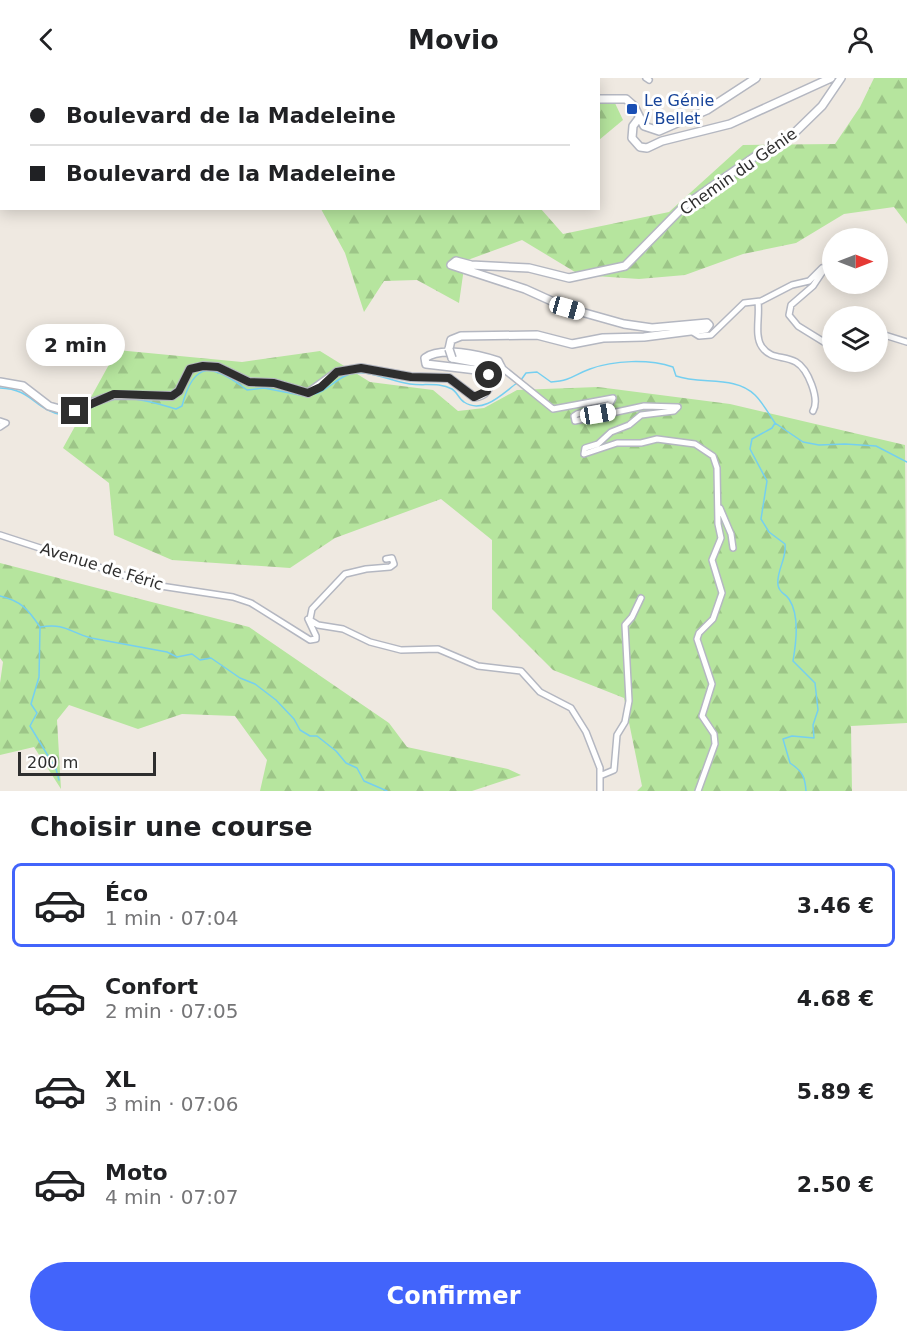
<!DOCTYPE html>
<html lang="fr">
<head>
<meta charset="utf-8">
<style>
	body { margin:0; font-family:"DejaVu Sans",sans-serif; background:#f2f2f2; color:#202124; height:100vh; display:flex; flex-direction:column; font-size:22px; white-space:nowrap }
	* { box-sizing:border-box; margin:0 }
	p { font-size:20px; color:#757577 }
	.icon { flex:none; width:33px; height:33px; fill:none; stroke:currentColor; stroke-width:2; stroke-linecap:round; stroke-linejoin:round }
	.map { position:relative; height:713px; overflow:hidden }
	.side { display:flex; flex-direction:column; background:#fff; flex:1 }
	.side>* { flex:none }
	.top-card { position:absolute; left:0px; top:0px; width:600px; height:132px; box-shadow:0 3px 15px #0003; display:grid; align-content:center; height:132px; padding:0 30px; background:#fff }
	.needle { width:39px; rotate:90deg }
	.fabs { position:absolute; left:822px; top:150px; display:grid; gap:12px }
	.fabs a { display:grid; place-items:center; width:66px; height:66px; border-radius:50%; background:#fff; box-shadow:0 3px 15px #0003; font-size:30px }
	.scale { position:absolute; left:18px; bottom:15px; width:138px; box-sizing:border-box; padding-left:6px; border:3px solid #2e2e2e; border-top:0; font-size:16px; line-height:21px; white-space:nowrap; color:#2e2e2e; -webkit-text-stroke:4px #fff; paint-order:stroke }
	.end { position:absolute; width:27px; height:27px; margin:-14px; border:8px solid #2e2e2e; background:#fff; box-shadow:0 0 0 3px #fff }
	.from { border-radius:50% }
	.bubble { position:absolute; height:42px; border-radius:21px; background:#fff; box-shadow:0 3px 15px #0003; font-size:20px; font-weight:700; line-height:42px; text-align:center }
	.car { position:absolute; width:18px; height:36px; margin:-18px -9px; border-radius:8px; box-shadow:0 0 4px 2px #0007; background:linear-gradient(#fff 24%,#345 0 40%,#fff 0 76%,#345 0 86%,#fff 0) }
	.top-card b { display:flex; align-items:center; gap:21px; height:57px; font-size:22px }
	.top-card b+b { border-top:2px solid #e0e0e0 }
	.top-card i { width:15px; height:15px; background:#202124 }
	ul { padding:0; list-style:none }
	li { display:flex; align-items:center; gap:18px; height:84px; margin:0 12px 9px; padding:0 18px; border:3px solid transparent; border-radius:9px }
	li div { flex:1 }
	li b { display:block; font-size:22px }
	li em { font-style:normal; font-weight:700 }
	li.current { border-color:#4264fb }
	li>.icon { width:54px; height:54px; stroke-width:1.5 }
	h2 { padding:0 30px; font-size:27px; line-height:72px }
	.cta { display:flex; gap:12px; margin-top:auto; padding:12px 30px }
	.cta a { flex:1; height:69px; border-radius:36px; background:#4264fb; color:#fff; font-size:24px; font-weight:700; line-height:69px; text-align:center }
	header { display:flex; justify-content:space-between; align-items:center; height:78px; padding:0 30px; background:#fff; font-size:27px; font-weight:700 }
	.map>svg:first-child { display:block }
	.forest { fill:url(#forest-firs) }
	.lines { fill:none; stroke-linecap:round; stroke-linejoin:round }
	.stream { stroke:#75cff0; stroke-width:1.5 }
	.street-casing { stroke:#b4b7c1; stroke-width:8 }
	.secondary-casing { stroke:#b4b7c1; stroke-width:10 }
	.street { stroke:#fff; stroke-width:5 }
	.secondary { stroke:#fff; stroke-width:7 }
	.secondary-bridge-casing { stroke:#b4b7c1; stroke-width:10; stroke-linecap:butt }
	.secondary-bridge { stroke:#fff; stroke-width:7 }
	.route { stroke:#2e2e2e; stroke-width:8 }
	.transit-dot { fill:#1a4fb4; stroke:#fff; stroke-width:2 }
	.labels { text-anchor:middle; stroke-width:6; stroke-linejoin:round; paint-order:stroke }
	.transit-label { font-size:16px; fill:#164399; stroke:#fff; text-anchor:start }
	.street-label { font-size:16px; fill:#2e2e2e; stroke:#fff }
</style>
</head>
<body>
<header><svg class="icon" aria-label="back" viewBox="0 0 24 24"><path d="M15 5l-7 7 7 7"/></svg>Movio<svg class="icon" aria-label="person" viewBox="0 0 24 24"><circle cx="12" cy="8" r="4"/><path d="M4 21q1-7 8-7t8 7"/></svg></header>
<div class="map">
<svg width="907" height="713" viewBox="0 0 907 713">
	<defs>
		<pattern id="forest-firs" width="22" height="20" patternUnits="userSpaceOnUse" patternTransform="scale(1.5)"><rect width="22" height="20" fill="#b6e59e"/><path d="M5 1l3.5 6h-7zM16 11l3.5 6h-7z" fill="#9dc588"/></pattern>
	</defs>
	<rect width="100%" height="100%" fill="#efe9e1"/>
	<path class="forest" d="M 874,0 L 907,0 L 907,146 L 894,129 L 844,136 L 796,165 L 743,176 L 685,197 L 639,201 L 580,197 L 522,162 L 465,183 L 459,225 L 417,202 L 384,203 L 364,234 L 345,175 L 321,131 L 541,131 L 563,156 L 669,134 L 743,67 L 835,66 L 860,29 Z
		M 614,23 L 623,42 L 599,62 L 599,24 Z
		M 117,272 L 242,284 L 320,273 L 370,304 L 433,312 L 458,333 L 484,330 L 517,312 L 598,309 L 730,326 L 905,367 L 907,645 L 851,648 L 852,713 L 637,713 L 642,708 L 624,620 L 553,592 L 492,531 L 492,462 L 441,421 L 335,460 L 290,490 L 172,482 L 114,457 L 109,405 L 63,370 Z
		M 0,485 L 249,549 L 389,645 L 407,669 L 508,691 L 521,697 L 472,713 L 260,713 L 267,682 L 235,638 L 182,636 L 138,651 L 69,627 L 57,642 L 61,711 L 34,669 L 0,677 L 0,605 L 3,584 L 0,580 Z"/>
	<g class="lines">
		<path class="stream" d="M 521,302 L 526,295 L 537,294 L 551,304 C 573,302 573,297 590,291 C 614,282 649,281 673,289 L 676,298 C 701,307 735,297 755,317 C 763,325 769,336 775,345 L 772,350 L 752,361 L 750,371 L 767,403 L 761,441 L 769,454 L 785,466 C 787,481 776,493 778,507 C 779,515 786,516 789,521 C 800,538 796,565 793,583 L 815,605 L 818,632 L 813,647 L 814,660 L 792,658 L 783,661 L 790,685 C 802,693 805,698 806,713
			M 0,310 C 33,311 34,332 63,337 C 81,340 98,322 116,321 C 136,319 156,325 176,331 L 182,328 C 194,281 213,286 247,312 L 264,310 L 305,318
			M 310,317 C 328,315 337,297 355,295 C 373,293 393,304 410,306 C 424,308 439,304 452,311 C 457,314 459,321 464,324 C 483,337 503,315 517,305
			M 775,345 L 803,364 L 819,367 L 845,366 L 876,368 L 907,384
			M 0,518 C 21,523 28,531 40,549 C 67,545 68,554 91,560 L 167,574 L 177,579 L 192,576 L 200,582 L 211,580 L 240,600 L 255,606 L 276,622 L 294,641 L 300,652 L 310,658 L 317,658 L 336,673 L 346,685 L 357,690 L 364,703 L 387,713
			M 40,550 L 39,599 L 31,626 L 37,635 L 30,648 L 56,691 L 59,702"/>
		<defs>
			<path id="street" d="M 646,0 L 649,2
				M 758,224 C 760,238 754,258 762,269 C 771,282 784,277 796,284 C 808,291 820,321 813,333
				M 691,253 L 699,258 L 711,257 L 744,225 L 761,223 L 792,207 L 809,203 L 822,190 L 823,193 L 813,208 L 791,227 L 789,237 L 798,248 L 832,269
				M 878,255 L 907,264
				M 501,289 L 553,331 L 613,320 L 610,326 L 577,336 L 574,338 L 575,343 L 644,328 L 678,329 L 674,333 L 641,337 L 629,347 L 611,354 L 598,366 L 585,370 L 584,376 L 617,365 L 641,365 L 657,361 L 695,366 L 713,378 L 717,390 L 718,446 L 721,460 L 712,482 L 722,515 L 713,541 L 699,555 L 697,561 L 712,606 L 702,638 L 714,656 L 715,666 L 698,713
				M 0,343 L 6,345 L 0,349
				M 720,430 L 731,456 L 733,470
				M 0,457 L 154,507 L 233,519 L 251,525 L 310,562 L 316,561 L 316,558 L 308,541 L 318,547 L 343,551 L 370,564 L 401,572 L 438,571 L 478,588 L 521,593 L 540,614 L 571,630 L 586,654 L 600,690 L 600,713
				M 310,541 L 312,531 L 345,496 L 366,491 L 390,489 L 394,486 L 392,480 L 386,481
				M 602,697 L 614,692 L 617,657 L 625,644 L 629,623 L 625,547 L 632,539 L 641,520"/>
			<path id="secondary" d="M 66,0 L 66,2
				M 514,0 L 514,2
				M 598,21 L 626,21 L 634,28 L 644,48 L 659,53 L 707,32 L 756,0
				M 639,40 L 633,48 L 632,60 L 640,69 L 647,70 L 662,63 L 730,46 L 831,0
				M 0,98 L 2,98
				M 449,271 L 451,262 L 461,258 L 537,257 L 572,266 L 603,260 L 644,259 L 706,251 L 709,247 L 707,245 L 652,250 L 624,246 L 567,230 L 525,211 L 451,187 L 456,183 L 471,187 L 529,190 L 569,200 L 625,188 L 684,128 L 757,77 L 783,66 L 822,28 L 841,0
				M 452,280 L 501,289
				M 0,304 L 23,308 L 49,328 L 67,333 L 114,317 L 172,318 L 179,313 L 190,291 L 203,288 L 218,289 L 249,304 L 274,305 L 308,315 L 337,294 L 361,290 L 411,299 L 449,300 L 474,319 C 486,318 492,309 489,298 L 485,293 L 426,286 L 425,280 C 442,268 479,277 498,283 L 501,289"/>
		</defs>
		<use href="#street" class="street-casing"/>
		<use href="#secondary" class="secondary-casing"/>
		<use href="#street" class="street"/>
		<use href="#secondary" class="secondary"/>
		<defs>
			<path id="secondary-bridge" d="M 449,271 L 452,280"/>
		</defs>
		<use href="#secondary-bridge" class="secondary-bridge-casing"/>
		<use href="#secondary-bridge" class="secondary-bridge"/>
	</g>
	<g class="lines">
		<path class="route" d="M 75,333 L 114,316 L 172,318 L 179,313 L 190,291 L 203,288 L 218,289 L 249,304 L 274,305 L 308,315 L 321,309 L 337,294 L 361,290 L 411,299 L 449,300 L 474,319 L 487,313 L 489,297"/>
	</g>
	<rect class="transit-dot" x="626" y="25" width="12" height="12" rx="3"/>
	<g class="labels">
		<g class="transit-label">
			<text x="644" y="28">Le Génie<tspan x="644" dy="18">/ Bellet</tspan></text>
		</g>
		<g class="street-label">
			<text transform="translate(738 93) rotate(-35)" y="6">Chemin du Génie</text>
			<text transform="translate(102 488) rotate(17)" y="6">Avenue de Féric</text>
		</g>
	</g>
</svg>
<div class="fabs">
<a><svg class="needle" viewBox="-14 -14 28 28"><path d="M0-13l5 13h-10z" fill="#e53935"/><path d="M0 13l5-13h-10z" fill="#757577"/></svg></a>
<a><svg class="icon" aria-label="layers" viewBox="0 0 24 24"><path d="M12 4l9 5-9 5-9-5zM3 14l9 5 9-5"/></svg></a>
</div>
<div class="scale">200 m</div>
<i class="end from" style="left:489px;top:297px"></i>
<i class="end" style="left:75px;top:333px"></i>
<div class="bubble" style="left:26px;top:246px;width:99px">2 min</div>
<i class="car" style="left:567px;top:230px;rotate:106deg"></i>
<i class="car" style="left:598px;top:336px;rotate:81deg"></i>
<div class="top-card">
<b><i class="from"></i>Boulevard de la Madeleine</b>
<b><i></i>Boulevard de la Madeleine</b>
</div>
</div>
<section class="side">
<h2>Choisir une course</h2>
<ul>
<li class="current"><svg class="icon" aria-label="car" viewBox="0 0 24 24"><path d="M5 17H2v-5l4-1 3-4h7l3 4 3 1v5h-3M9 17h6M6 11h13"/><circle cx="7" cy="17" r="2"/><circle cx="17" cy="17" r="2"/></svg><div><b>Éco</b><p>1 min · 07:04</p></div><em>3.46 €</em></li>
<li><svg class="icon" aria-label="car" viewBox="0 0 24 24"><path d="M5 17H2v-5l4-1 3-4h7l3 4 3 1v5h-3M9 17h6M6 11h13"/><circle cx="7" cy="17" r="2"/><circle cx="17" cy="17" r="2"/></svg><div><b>Confort</b><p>2 min · 07:05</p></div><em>4.68 €</em></li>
<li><svg class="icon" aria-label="car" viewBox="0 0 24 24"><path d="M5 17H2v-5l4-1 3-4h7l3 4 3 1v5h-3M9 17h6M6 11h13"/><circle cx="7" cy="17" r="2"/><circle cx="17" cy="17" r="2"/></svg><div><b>XL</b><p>3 min · 07:06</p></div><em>5.89 €</em></li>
<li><svg class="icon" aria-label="car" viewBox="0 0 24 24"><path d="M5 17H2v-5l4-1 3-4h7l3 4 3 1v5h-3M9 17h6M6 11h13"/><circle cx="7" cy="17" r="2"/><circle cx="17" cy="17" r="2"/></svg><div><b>Moto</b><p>4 min · 07:07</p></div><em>2.50 €</em></li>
</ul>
<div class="cta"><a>Confirmer</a></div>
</section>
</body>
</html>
